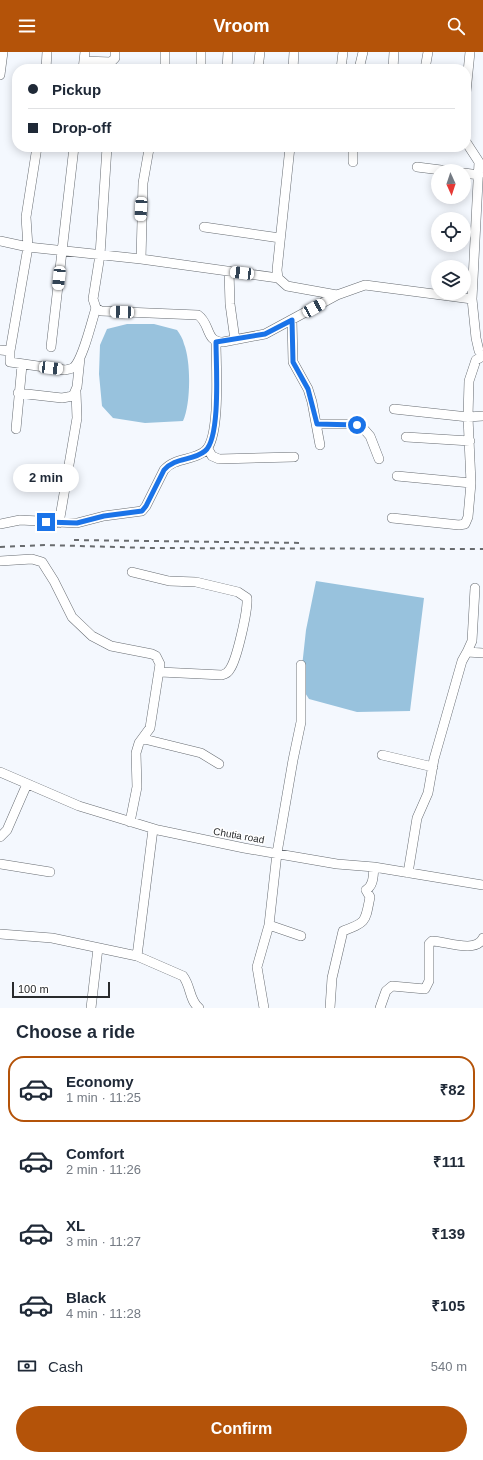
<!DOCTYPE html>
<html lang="en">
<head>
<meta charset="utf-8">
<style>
	body { margin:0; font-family:Helvetica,sans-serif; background:#f2f2f3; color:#1f2937; height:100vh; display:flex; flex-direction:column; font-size:15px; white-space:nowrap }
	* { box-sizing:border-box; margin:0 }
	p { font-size:13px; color:#747a83 }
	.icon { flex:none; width:22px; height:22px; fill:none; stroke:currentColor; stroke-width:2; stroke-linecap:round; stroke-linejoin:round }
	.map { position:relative; height:956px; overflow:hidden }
	.panel { display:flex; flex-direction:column; background:#fff; flex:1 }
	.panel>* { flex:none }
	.banner { position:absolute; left:12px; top:12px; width:459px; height:88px; border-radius:16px; box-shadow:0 2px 10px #0003; display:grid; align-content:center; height:88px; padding:0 16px; background:#fff }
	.needle { width:26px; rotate:177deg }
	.fabs { position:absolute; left:431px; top:112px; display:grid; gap:8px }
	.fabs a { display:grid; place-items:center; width:40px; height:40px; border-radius:50%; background:#fff; box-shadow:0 2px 10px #0003; font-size:20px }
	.scale { position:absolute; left:12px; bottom:10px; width:98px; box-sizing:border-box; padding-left:4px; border:2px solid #292b2d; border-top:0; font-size:11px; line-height:14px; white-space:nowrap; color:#292b2d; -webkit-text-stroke:3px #fff; paint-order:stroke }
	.end { position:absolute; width:18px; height:18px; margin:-9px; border:5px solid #1a73e8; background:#fff; box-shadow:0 0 0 2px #fff }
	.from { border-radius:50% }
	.bubble { position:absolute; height:28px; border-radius:14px; background:#fff; box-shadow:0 2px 10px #0003; font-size:13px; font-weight:800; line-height:28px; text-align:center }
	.car { position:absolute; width:12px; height:24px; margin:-12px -6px; border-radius:5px; box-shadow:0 0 3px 1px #0007; background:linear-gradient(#fff 24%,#345 0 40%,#fff 0 76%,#345 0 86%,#fff 0) }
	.banner b { display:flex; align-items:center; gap:14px; height:38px; font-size:15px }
	.banner b+b { border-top:1px solid #e0e1e3 }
	.banner i { width:10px; height:10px; background:#1f2937 }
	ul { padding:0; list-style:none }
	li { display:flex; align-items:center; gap:12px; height:66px; margin:0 8px 6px; padding:0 8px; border:2px solid transparent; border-radius:16px }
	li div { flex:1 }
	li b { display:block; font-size:15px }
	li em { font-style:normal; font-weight:800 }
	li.on { border-color:#b45309 }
	li>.icon { width:36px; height:36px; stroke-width:1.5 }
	h2 { padding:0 16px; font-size:18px; line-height:48px }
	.pay { display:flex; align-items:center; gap:10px; height:44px; padding:0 16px; font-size:15px }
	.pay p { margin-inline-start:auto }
	.action { display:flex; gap:8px; margin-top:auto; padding:8px 16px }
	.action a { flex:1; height:46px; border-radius:24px; background:#b45309; color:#fff; font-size:16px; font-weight:800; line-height:46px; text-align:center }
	header { display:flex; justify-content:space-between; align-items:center; height:52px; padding:0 16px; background:#b45309; color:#fff; font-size:18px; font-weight:800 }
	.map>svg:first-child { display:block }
	.water { fill:#98c2dd }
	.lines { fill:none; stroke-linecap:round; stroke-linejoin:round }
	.minor-casing { stroke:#676c72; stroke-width:10 }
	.minor { stroke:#fff; stroke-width:9 }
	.rail { stroke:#686b6e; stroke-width:2; stroke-dasharray:5 5; stroke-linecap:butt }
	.route { stroke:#1a73e8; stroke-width:5 }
	.labels { text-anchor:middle; stroke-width:3; stroke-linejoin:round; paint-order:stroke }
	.street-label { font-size:10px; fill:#292b2d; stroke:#fff }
</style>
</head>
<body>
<header><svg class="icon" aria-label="menu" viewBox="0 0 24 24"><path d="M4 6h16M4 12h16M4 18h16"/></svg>Vroom<svg class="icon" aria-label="search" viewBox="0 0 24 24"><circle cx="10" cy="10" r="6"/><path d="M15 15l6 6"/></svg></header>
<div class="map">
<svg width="483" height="956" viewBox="0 0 483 956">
	<rect width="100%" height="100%" fill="#f4f8fe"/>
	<path class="water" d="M 127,272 L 154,272 L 177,278 C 180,282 183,287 184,292 C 191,309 191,352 183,369 L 145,371 L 113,366 L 102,354 L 99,322 L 100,293 L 107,277 Z
		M 316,529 L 424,546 L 410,659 L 357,660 L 309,647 L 300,633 L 306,578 Z"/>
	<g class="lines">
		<defs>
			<path id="minor" d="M 201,0 L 201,17
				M 84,9 L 111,10 L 115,6 L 115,0
				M 46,17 L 47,0
				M 83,17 L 85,0
				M 165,17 L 165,0
				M 227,17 L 228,0
				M 258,17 L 260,0
				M 293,17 L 294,0
				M 341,17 L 343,0
				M 359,17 L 363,0
				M 393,17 L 394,0
				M 425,17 L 428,0
				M 0,23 L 3,0
				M 466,40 L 470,0
				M 466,90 L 479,110 L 472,247 L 476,286 L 479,299 L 483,304
				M 37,95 L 26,165 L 28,195 L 10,299 L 10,310 L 65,318 C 69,317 72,317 74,315 C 83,307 92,268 96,256
				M 107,95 L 100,203 L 93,247 L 96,256 L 101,259 L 198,263 C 211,272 205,290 223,290 L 265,282 L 337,243 L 365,233 L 472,247
				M 290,95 L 277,218 L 278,226 L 287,234 L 337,243
				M 353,110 L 353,95
				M 417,115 L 449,119
				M 464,121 L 479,123
				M 204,175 L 280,186
				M 0,189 L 28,195 L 141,207 L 278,226
				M 141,207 L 143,131 L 149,97
				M 229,219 L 230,252 L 235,288
				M 292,268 L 293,310 L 308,337 L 312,350 L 320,393
				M 51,295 L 74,95
				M 0,298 L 10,299
				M 18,341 L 62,346 L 73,344 L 77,335 L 80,306
				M 394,357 L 468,365 L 483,364
				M 317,372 L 348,372 L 362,375 L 370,384 L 379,407
				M 16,377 L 22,313
				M 406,385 L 470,389
				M 208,397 L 212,404 L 219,407 L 294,405
				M 397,424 L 471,431
				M 392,466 L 459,473 L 465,472 L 468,465 L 471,431 L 468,365 L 469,329 L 476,308 L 483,304
				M 59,471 L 77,366 L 76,340
				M 0,472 L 20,468 L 77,471 L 104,464 L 142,459 L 146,454 L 164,418 C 175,405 193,409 205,399 C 221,386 216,312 216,290
				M 0,509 L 32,507 L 42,510 L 54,529 L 72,565 L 92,584 L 111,594 L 152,602 L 156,604 L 160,612 L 150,676 L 139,691 L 136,701 L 137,735 L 130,770
				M 132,520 L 169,529 L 196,530 L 238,540 L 247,546 C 248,558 237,607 230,617 C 228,621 226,622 222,623 L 160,620
				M 467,600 L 472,589 L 475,536
				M 144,687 L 201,701 L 219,712
				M 382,703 L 433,715
				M 0,720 L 79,754 L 158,778 L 244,796 L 337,812 L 374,815 L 483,833
				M 153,777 L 137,904 L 183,924 C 191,934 189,948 199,956
				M 0,785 L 7,778 L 27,732
				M 0,812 L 50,820
				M 408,821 L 417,766 L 428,741 L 434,707 L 462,609 L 467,600 L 483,601
				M 269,873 L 301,884
				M 0,882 L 52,886 L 137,904
				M 91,956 L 98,896
				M 264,956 L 257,915 L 269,873 L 277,801 L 293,708 L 301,670 L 301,613
				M 330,956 L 332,926 L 343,879 C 367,870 365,870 370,845 L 366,838 C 374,833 373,824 374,815
				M 380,956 L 386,939 L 392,934 L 425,937 L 429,929 L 429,892 L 432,889 C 445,889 476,902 483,886"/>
		</defs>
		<use href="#minor" class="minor-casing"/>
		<use href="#minor" class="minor"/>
		<path class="rail" d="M 74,488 L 304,491
			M 0,495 L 45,493 L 151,496 L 483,497"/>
	</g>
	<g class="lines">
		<path class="route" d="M 46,470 L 77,471 L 104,464 L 142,459 L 146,454 L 164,418 C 175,405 193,409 205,399 C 221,386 216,312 216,290 L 265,282 L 292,268 L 293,310 L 308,337 L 317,372 L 357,373"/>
	</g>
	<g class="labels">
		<g class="street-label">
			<text transform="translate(239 783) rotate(10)" y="4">Chutia road</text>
		</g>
	</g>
</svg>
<div class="fabs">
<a><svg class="needle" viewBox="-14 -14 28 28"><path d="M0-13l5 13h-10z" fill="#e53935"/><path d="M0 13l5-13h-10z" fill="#747a83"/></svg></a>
<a><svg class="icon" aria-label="locate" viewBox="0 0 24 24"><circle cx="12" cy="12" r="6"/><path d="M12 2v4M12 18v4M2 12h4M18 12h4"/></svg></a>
<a><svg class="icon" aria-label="layers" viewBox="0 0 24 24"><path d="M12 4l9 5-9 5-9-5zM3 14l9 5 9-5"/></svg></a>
</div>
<div class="scale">100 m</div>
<i class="end from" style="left:357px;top:373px"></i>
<i class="end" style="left:46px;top:470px"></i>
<div class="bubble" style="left:13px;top:412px;width:66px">2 min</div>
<i class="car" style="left:141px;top:157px;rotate:183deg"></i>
<i class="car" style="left:242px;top:221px;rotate:277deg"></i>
<i class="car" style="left:59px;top:226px;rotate:186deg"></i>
<i class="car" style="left:314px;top:256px;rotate:61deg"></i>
<i class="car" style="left:122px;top:260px;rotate:272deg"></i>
<i class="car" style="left:51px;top:316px;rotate:97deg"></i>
<div class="banner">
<b><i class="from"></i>Pickup</b>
<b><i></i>Drop-off</b>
</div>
</div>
<section class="panel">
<h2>Choose a ride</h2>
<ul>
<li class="on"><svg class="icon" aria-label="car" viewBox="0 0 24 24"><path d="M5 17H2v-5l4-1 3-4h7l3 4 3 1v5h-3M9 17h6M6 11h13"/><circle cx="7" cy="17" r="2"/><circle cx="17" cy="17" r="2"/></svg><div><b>Economy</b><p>1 min · 11:25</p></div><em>₹82</em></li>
<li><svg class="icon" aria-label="car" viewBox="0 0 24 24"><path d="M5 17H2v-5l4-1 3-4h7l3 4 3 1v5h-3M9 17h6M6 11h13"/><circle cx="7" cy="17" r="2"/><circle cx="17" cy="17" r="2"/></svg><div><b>Comfort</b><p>2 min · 11:26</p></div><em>₹111</em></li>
<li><svg class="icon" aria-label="car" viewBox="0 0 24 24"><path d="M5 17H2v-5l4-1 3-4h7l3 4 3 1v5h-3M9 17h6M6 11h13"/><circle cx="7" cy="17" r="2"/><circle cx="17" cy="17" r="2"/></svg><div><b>XL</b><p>3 min · 11:27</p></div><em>₹139</em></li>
<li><svg class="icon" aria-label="car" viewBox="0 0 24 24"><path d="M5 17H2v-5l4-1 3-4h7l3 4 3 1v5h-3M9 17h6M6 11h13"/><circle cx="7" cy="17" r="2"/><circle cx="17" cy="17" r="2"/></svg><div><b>Black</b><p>4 min · 11:28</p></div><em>₹105</em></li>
</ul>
<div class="pay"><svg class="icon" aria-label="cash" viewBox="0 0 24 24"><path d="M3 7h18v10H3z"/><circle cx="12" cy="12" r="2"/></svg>Cash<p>540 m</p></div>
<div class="action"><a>Confirm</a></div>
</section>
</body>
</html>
